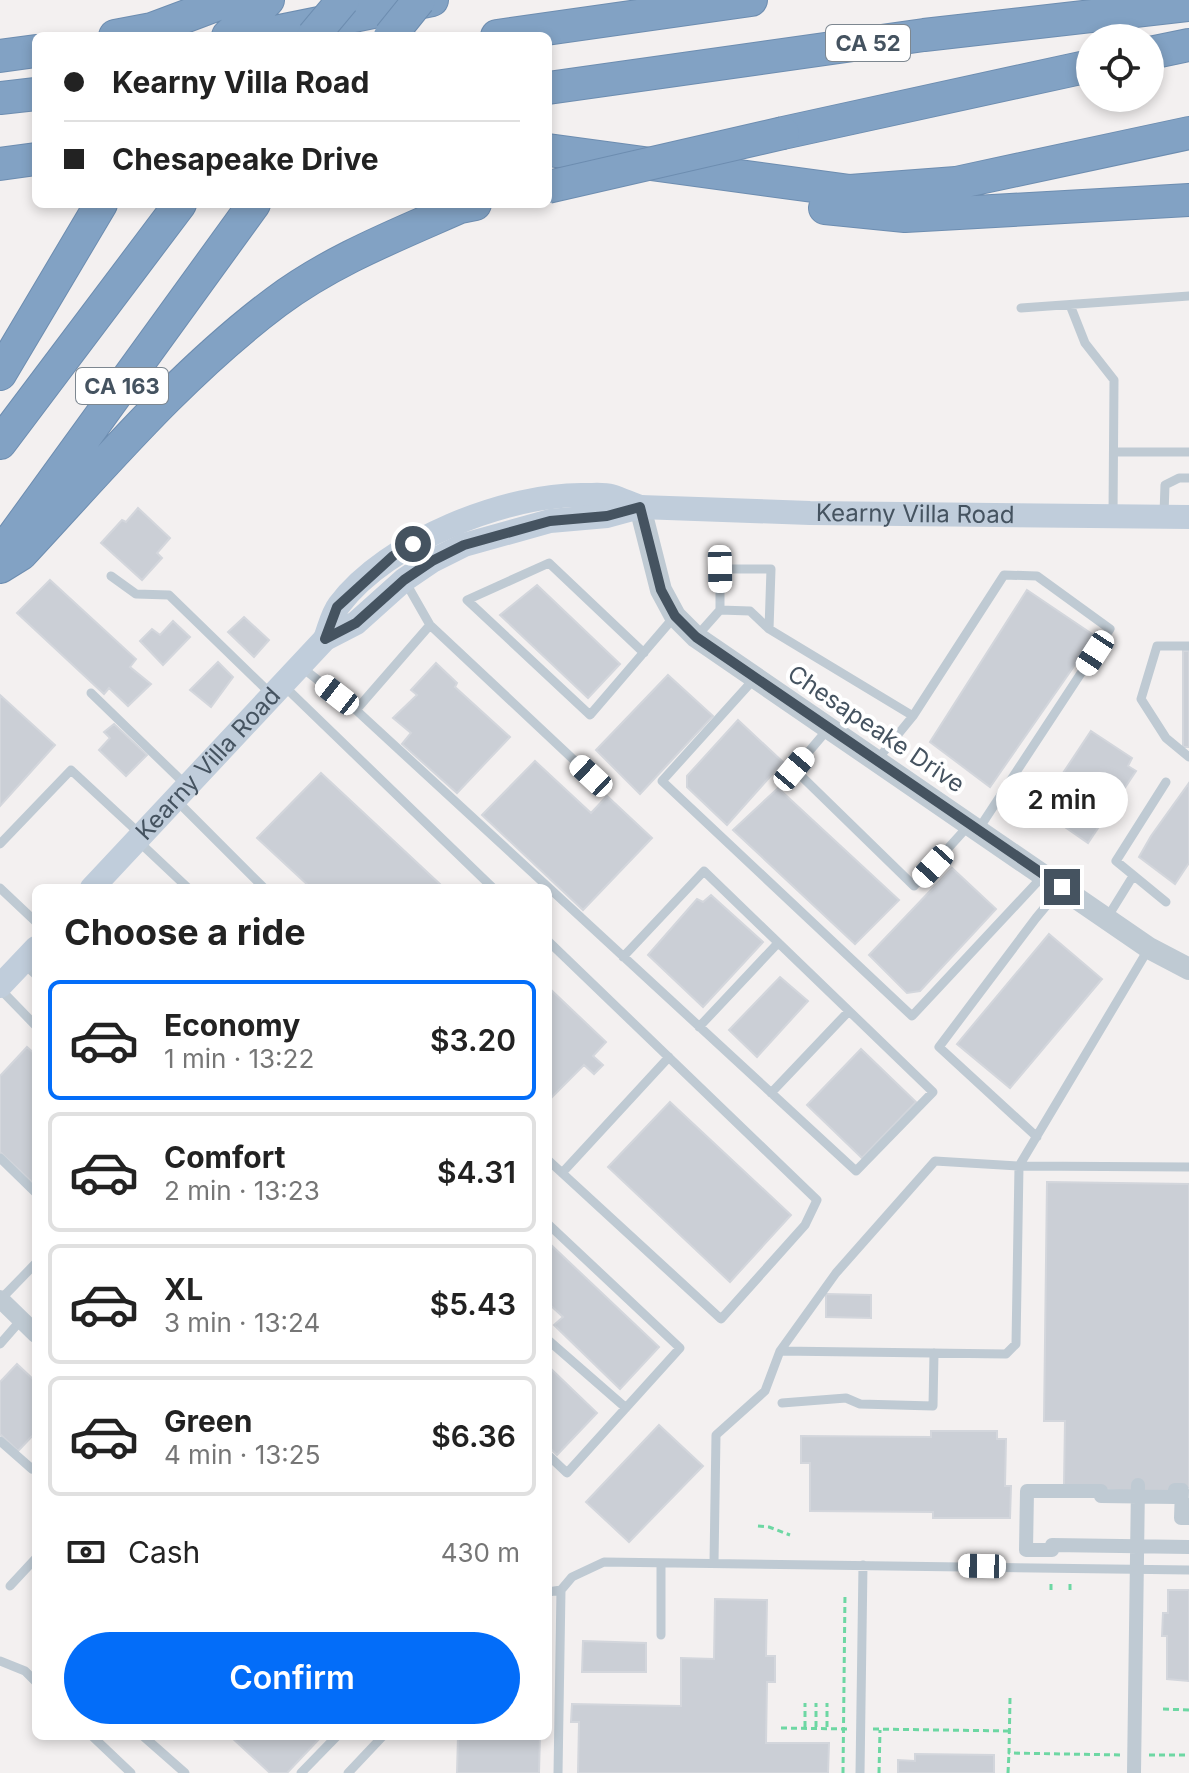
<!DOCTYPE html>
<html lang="en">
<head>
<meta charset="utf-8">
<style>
	body { margin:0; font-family:Inter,sans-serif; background:#f2f2f2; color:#222; height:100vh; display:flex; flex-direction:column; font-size:30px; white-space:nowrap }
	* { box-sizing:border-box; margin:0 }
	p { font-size:26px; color:#767676 }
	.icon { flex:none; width:44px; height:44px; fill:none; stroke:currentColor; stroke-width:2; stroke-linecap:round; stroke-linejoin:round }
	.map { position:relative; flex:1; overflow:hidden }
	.sheet { position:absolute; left:32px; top:884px; width:520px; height:856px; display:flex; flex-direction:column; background:#fff; border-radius:12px; box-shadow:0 4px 12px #0003 }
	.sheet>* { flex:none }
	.banner { position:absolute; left:32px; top:32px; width:520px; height:176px; border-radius:12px; box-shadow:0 4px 12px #0003; display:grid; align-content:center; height:176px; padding:0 32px; background:#fff }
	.fabs { position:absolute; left:1076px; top:24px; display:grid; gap:16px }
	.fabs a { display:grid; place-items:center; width:88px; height:88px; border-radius:50%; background:#fff; box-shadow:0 4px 12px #0003; font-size:40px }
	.end { position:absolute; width:36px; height:36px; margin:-18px; border:10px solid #455360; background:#fff; box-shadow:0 0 0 4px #fff }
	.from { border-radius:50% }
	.bubble { position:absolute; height:56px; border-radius:28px; background:#fff; box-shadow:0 4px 12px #0003; font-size:26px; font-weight:600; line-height:56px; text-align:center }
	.car { position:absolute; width:24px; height:48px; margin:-24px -12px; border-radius:10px; box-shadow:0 0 6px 2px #0007; background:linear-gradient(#fff 24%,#345 0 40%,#fff 0 76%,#345 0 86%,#fff 0) }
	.banner b { display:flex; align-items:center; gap:28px; height:76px; font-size:30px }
	.banner b+b { border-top:2px solid #e0e0e0 }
	.banner i { width:20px; height:20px; background:#222 }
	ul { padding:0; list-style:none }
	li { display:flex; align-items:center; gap:24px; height:120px; margin:0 16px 12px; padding:0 16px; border:4px solid #e0e0e0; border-radius:12px }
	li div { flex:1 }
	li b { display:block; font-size:30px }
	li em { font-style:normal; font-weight:600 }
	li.active { border-color:#036df9 }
	li>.icon { width:72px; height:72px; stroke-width:1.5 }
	h2 { padding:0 32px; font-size:36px; line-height:96px }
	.pay { display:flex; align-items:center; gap:20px; height:88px; padding:0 32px; font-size:30px }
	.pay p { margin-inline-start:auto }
	.primary-button { display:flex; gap:16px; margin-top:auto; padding:16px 32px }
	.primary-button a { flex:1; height:92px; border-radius:48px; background:#036df9; color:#fff; font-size:32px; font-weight:600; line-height:92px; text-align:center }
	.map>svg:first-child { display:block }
	.building { fill:#cbcfd6; stroke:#d3d6dc; stroke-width:2 }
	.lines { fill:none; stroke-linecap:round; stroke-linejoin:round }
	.motorway-casing { stroke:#6d8db0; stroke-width:34 }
	.path { stroke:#6dd7a3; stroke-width:3; stroke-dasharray:6 4; stroke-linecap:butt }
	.service { stroke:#bfcad3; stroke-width:9 }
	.pedestrian { stroke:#bfcad3; stroke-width:14 }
	.minor { stroke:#bfcad3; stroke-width:18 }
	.tertiary { stroke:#bfcad3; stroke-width:22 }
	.secondary { stroke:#c0cddb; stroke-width:24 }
	.motorway { stroke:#82a2c4; stroke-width:32 }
	.motorway-bridge-casing { stroke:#6d8db0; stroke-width:34; stroke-linecap:butt }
	.motorway-bridge { stroke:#82a2c4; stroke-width:32 }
	.route { stroke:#455360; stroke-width:10 }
	.labels { text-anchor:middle; stroke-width:8; stroke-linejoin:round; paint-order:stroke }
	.shield { fill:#fff; stroke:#7d8790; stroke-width:2 }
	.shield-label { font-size:22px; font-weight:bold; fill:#455360 }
	.street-label { font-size:24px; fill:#455360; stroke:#fff }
</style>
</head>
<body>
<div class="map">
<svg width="1189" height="1773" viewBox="0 0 1189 1773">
	<rect width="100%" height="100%" fill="#f3f0f0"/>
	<path class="building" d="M 138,508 L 170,538 L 157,553 L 162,558 L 142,580 L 101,543 L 122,520 L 126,522 Z
		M 50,580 L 136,659 L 130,667 L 151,684 L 128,706 L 109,688 L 104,694 L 17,613 Z
		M 537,585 L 620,664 L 588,698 L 500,615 Z
		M 1027,590 L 1095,636 L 990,787 L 930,742 Z
		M 244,617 L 269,640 L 254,657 L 228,632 Z
		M 173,621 L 190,637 L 163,665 L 140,641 L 152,629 L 160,635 Z
		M 1183,651 L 1189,651 L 1189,747 L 1183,747 Z
		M 218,662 L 233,677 L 211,707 L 190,690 Z
		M 436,663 L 457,683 L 455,687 L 510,737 L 457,793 L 402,744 L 411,733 L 393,718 L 417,695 L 411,690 Z
		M 668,675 L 713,716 L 640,794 L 596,750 Z
		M 0,695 L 55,745 L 0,806 Z
		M 738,720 L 783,762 L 727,825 L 687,787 L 687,776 Z
		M 114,724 L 147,755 L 126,776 L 99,750 L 110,738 L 104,732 Z
		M 1091,731 L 1132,758 L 1128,766 L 1136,771 L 1088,843 L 1039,809 Z
		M 535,761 L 591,813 L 607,796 L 652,838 L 583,910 L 482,815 Z
		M 321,773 L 442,886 L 442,888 L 311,888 L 257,838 Z
		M 1189,783 L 1189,863 L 1175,884 L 1139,857 L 1151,836 Z
		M 778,788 L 899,900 L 855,944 L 733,830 Z
		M 952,868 L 996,909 L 920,991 L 907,993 L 869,955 Z
		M 711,895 L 763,942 L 703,1007 L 648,955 L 697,899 L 703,902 Z
		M 1049,934 L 1102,979 L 1010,1088 L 957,1044 Z
		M 780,977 L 808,1001 L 757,1057 L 729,1030 Z
		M 548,987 L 606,1042 L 593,1056 L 603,1065 L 594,1074 L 584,1065 L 548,1101 Z
		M 27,1047 L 36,1055 L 36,1186 L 0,1152 L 0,1076 Z
		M 861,1049 L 916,1102 L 862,1158 L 807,1105 Z
		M 670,1102 L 791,1215 L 730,1282 L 608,1167 Z
		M 1047,1182 L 1189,1184 L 1189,1487 L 1175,1487 L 1175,1497 L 1064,1485 L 1065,1421 L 1044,1421 Z
		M 548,1242 L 659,1347 L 620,1389 L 554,1325 L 563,1317 L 548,1303 Z
		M 826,1294 L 871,1295 L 871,1318 L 826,1317 Z
		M 17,1364 L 36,1382 L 36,1432 L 18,1451 L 0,1434 L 0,1382 Z
		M 548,1366 L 597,1413 L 557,1455 L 548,1446 Z
		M 659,1425 L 703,1466 L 629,1542 L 586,1502 Z
		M 931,1431 L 997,1431 L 997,1439 L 1006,1439 L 1005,1486 L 1011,1486 L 1010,1518 L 933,1518 L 933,1512 L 810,1511 L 810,1463 L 801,1463 L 801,1436 L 931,1437 Z
		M 1168,1590 L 1189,1590 L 1189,1681 L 1167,1679 L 1167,1636 L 1162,1636 L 1163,1613 L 1168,1613 Z
		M 715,1599 L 767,1600 L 766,1656 L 775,1656 L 775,1682 L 767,1682 L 766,1743 L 829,1743 L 828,1773 L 578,1773 L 579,1722 L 571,1722 L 572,1704 L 681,1706 L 681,1658 L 714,1659 Z
		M 583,1641 L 646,1643 L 646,1672 L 582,1672 Z
		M 230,1736 L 322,1736 L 287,1773 L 270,1773 Z
		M 458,1736 L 540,1736 L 539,1773 L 457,1773 Z
		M 915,1754 L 994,1755 L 994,1773 L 898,1773 L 898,1760 L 915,1761 Z"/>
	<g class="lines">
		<defs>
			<path id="motorway" d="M 115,36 L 152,29 L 229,0
				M 228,36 L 268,0
				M 255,36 L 432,0
				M 497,36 L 751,0
				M 1150,53 L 1189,45
				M 0,56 L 36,51
				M 548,88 L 924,35 L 1189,5
				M 0,98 L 36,94
				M 783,133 L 1090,66
				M 548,150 L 850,191 L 956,183 L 1189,133
				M 0,164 L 36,159
				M 825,208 L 905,216 L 1189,200
				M 0,374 L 101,204
				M 0,443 L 180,204
				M 12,538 L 254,204
				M 0,567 L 21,554 C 102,467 180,374 276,302 C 332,260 397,235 460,207 L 475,204"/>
		</defs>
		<use href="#motorway" class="motorway-casing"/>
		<path class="path" d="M 758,1526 L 769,1527 L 790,1535
			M 1051,1590 L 1051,1581
			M 1070,1590 L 1070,1582
			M 1010,1698 L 1009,1753 L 1121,1755
			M 1163,1709 L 1189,1710
			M 805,1727 L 805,1703
			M 816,1727 L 816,1703
			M 827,1727 L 827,1703
			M 781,1728 L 849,1729
			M 873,1729 L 1009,1731
			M 1149,1755 L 1189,1755
			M 843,1773 L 845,1594
			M 879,1773 L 880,1730
			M 1008,1773 L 1009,1753"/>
		<path class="service" d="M 1070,305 L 1085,343 L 1114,380 L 1113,516
			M 1021,308 L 1189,296
			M 1114,452 L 1189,452
			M 1164,514 L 1165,485 L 1179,478 L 1189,478
			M 111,576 L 136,594 L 169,595 L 270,693
			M 406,583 L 430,625 L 591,776
			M 720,610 L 750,611 L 769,629
			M 696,637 L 720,610 L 720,569 L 771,569 L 769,629 L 913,716 L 1004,575 L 1037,576 L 1110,629 L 978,830
			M 1189,646 L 1157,646 L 1141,699 L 1166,738 L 1189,757
			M 644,653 L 549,563 L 467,600 L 590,715 L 675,616
			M 300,666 L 356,710 L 856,1171 L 933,1092 L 704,871 L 623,957
			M 755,678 L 662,781 L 912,1016 L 1042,877
			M 283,685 L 493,888
			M 91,693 L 185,784
			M 356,710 L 430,625
			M 828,729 L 794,769 L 914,886 L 970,824
			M 877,760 L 913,716
			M 176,800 L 264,888
			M 137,840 L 188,888
			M 0,844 L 71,770 L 139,833
			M 0,888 L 36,922
			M 1166,902 L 1116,861 L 1166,782
			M 1107,918 L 1133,876
			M 548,941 L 817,1200 L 805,1225 L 721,1319 L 548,1160
			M 22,962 L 36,975
			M 0,989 L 36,1026
			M 699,1027 L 778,943
			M 771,1093 L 849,1011
			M 1037,1137 L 939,1047 L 1036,918 L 1061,888
			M 0,1158 L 36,1193
			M 562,1173 L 669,1057
			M 548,1224 L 680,1348 L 567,1473 L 548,1455
			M 0,1300 L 36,1263
			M 548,1340 L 626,1408
			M 0,1344 L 21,1320
			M 780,1351 L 1006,1354 L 1016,1344 L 1019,1166 L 1189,1167
			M 782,1403 L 846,1398 L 860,1404 L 933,1406 L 934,1353
			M 0,1441 L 32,1469 L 36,1465
			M 661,1563 L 661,1635
			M 714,1563 L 716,1435 L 765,1391 L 780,1351 L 836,1273 L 935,1161 L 1019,1166 L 1149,948
			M 10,1586 L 36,1558
			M 548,1592 L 561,1590
			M 0,1661 L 25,1671 L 36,1682
			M 92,1736 L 131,1773
			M 143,1736 L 185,1773
			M 301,1773 L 337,1736
			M 348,1773 L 383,1736
			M 558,1773 L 561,1590 L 572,1577 L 604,1562 L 1189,1570
			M 860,1773 L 863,1565"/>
		<path class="pedestrian" d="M 1189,1505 L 1189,1518 L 1181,1518 L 1182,1490 L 1175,1490 L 1175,1497 L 1101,1496 L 1101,1491 L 1027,1491 L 1026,1550 L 1052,1550 L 1052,1545 L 1189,1547
			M 1134,1773 L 1138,1485"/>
		<path class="minor" d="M 0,1299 L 36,1334"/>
		<path class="tertiary" d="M 640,507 L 661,590 L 675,616 L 696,637 L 1149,948 L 1189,969"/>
		<g class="secondary">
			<path d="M 325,639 C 329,629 332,614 339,605 C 387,541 508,493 586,495 C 594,495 604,494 611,496 C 621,499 631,504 640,507"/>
			<path id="s1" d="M 92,888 L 325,639 L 356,623 L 404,580 L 432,561 L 464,545 L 550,521 L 607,516 L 640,507 L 810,513 L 1189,517"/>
			<path d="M 0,986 L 36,948"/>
		</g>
		<use href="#motorway" class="motorway"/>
		<defs>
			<path id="motorway-bridge" d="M 313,36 L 343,0
				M 390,36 L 419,0
				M 548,187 L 783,133"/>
		</defs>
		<use href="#motorway-bridge" class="motorway-bridge-casing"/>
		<use href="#motorway-bridge" class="motorway-bridge"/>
	</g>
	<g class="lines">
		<path class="route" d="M 413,544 L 393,556 L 337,607 L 325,639 L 356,623 L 404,580 L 432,561 L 464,545 L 550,521 L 607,516 L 640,507 L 661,590 L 675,616 L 696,637 L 1062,887"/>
	</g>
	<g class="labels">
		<g class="shield">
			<rect x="826" y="25" width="84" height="36" rx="6"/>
			<rect x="76" y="368" width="92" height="36" rx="6"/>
		</g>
		<g class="shield-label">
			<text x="868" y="51">CA 52</text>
			<text x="122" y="394">CA 163</text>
		</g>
		<g class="street-label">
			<text dy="8" stroke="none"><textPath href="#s1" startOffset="966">Kearny Villa Road</textPath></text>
			<text transform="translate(876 729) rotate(34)" y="8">Chesapeake Drive</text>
			<text dy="8" stroke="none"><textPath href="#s1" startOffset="170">Kearny Villa Road</textPath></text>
		</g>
	</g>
</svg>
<div class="fabs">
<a><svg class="icon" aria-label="locate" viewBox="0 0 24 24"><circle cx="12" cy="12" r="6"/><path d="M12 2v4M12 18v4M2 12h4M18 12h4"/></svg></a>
</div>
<i class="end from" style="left:413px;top:544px"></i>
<i class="end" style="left:1062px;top:887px"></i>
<div class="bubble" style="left:996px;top:772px;width:132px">2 min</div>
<i class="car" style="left:720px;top:569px;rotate:179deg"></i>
<i class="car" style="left:1095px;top:653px;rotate:213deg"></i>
<i class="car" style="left:337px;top:695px;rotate:308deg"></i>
<i class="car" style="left:794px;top:769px;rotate:40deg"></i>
<i class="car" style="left:591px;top:776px;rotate:313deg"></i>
<i class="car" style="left:933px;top:866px;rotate:222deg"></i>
<i class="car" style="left:982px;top:1566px;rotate:271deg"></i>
<div class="banner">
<b><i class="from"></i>Kearny Villa Road</b>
<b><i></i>Chesapeake Drive</b>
</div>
<section class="sheet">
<h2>Choose a ride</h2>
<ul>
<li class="active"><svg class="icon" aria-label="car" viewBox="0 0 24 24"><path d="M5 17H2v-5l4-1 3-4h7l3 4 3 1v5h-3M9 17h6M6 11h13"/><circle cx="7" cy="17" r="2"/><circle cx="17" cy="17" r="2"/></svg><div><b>Economy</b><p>1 min · 13:22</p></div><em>$3.20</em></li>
<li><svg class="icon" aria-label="car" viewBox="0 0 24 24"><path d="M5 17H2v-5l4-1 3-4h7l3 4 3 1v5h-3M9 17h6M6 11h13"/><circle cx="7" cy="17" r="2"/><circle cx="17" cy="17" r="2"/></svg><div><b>Comfort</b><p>2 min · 13:23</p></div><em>$4.31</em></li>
<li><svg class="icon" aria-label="car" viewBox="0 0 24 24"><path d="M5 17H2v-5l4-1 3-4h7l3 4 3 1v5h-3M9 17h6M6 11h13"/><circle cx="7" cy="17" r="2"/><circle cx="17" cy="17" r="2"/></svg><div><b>XL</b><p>3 min · 13:24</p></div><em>$5.43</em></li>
<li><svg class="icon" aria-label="car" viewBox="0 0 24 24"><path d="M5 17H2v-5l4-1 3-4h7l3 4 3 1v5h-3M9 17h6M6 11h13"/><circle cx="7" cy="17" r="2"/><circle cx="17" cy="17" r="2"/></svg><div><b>Green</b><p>4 min · 13:25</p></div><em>$6.36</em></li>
</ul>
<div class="pay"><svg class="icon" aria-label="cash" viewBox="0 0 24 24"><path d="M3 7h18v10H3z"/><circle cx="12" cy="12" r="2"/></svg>Cash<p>430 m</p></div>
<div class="primary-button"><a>Confirm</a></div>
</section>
</div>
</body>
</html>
